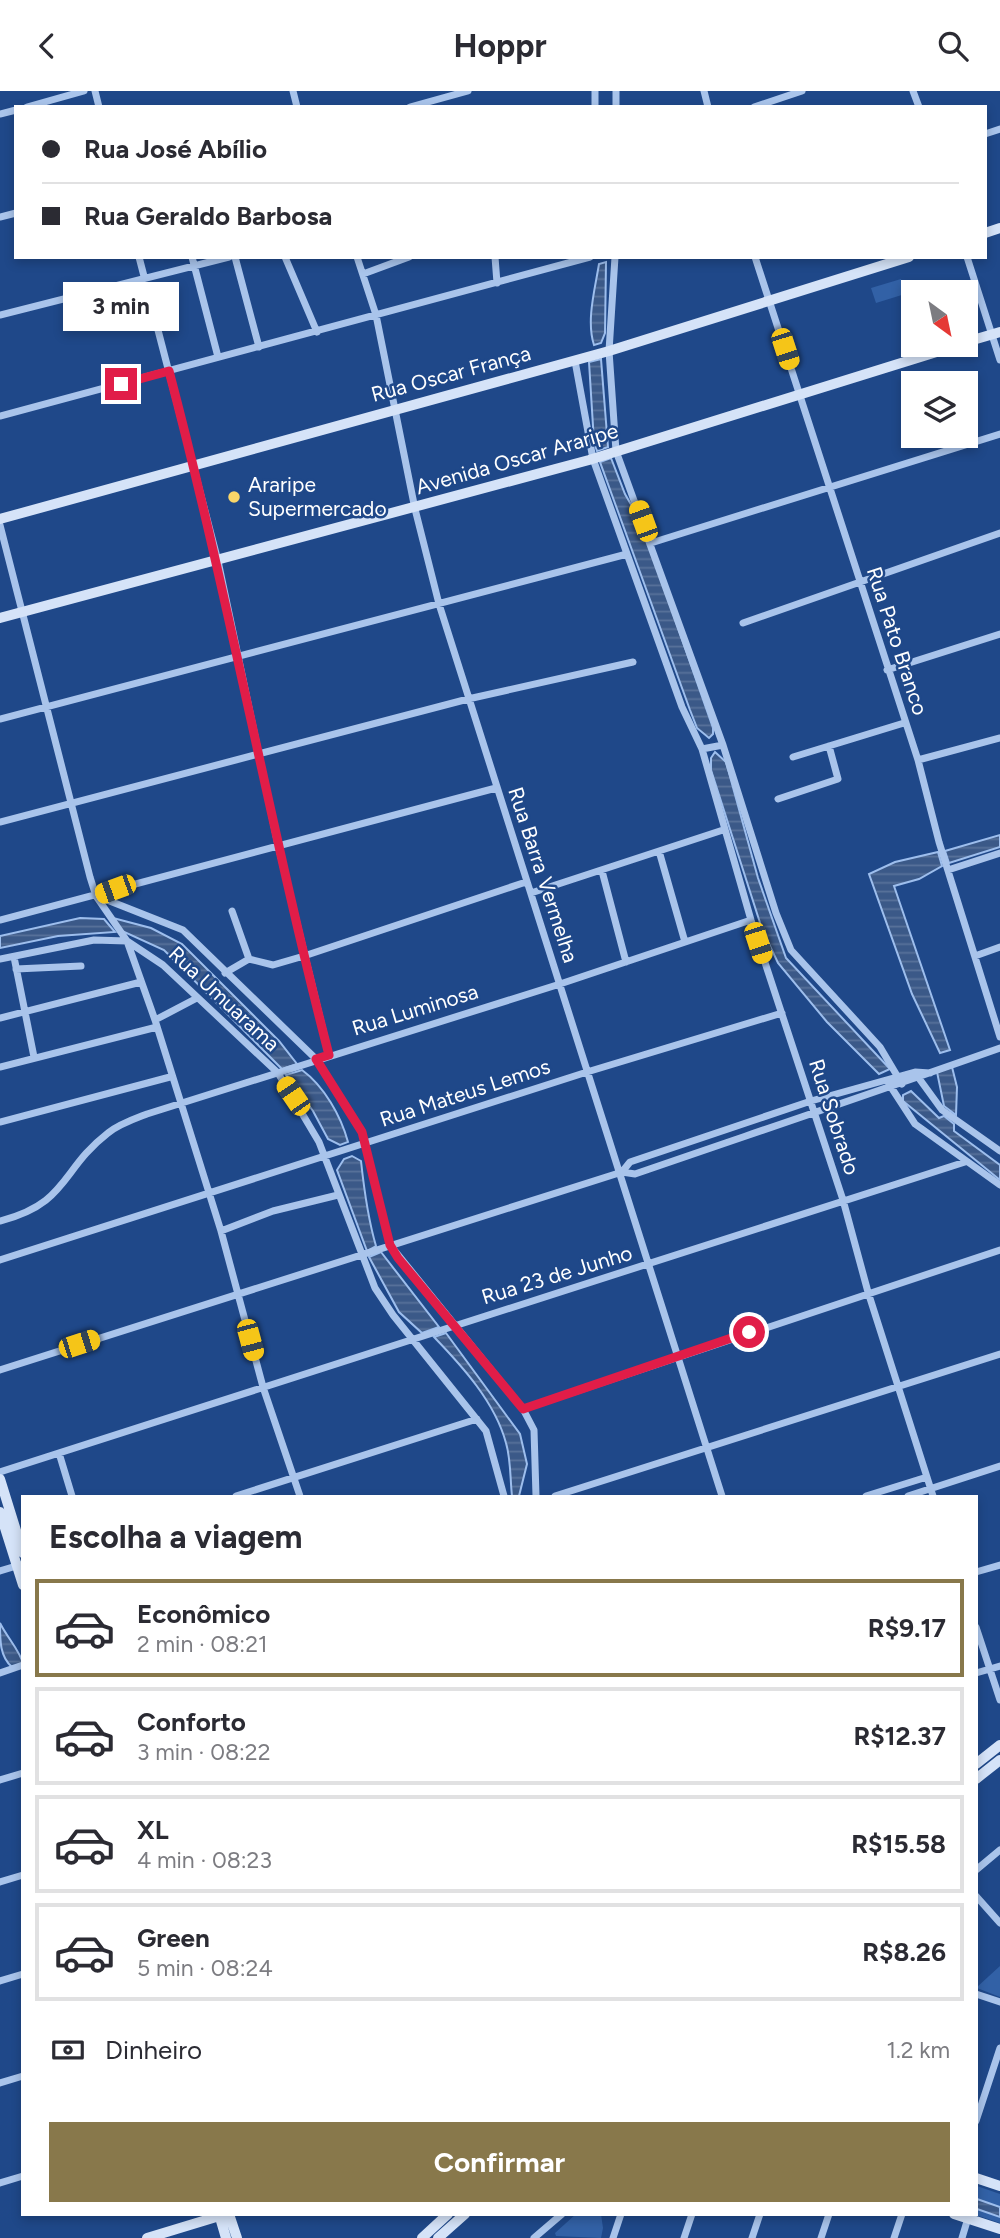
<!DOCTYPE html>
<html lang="pt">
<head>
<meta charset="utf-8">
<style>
	body { margin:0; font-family:Figtree,sans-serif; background:#f7f7f7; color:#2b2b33; height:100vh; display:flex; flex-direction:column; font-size:26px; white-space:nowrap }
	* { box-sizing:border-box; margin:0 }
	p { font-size:23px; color:#7c7c81 }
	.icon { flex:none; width:38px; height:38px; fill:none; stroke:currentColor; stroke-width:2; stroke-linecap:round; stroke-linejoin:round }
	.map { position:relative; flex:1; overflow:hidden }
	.side { position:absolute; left:21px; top:1404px; width:957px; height:721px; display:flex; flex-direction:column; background:#fff; border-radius:0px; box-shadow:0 4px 10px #0003 }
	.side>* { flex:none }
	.guide { position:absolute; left:14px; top:14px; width:973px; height:154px; border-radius:0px; box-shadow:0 4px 10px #0003; display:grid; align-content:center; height:154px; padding:0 28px; background:#fff }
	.needle { width:46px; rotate:147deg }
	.tools { position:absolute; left:901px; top:189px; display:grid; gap:14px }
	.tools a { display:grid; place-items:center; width:77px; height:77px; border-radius:0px; background:#fff; box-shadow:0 4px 10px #0003; font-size:35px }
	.end { position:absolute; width:32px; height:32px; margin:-16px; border:9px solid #e11d48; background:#fff; box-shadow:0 0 0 4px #fff }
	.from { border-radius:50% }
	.bubble { position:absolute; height:49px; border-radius:0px; background:#fff; box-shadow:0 4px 10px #0003; font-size:23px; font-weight:700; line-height:49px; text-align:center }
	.car { position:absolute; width:21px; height:42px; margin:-21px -10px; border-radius:9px; box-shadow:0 0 5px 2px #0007; background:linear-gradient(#f5c518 24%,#345 0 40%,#f5c518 0 76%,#345 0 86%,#f5c518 0) }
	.guide b { display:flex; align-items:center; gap:24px; height:66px; font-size:26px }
	.guide b+b { border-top:2px solid #e1e1e2 }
	.guide i { width:18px; height:18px; background:#2b2b33 }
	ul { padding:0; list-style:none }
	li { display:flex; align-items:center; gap:21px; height:98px; margin:0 14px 10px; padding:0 14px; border:4px solid #e1e1e2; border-radius:0px }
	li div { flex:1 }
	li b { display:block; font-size:26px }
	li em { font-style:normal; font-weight:700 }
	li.selected { border-color:#88784b }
	li>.icon { width:63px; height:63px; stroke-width:1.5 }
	h2 { padding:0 28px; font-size:32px; line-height:84px }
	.pay { display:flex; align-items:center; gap:18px; height:77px; padding:0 28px; font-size:26px }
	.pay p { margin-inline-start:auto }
	.cta { display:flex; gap:14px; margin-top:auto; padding:14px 28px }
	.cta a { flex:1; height:80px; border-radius:0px; background:#88784b; color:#fff; font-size:28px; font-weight:700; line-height:80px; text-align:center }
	header { display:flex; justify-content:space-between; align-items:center; height:91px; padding:0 28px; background:#fff; font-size:32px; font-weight:700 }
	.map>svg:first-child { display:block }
	.park { fill:#3261a6 }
	.water { fill:url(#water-rules); stroke:#9dbeed; stroke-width:2 }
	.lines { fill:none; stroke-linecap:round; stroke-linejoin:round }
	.street { stroke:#a9c4eb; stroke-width:7 }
	.secondary { stroke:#d5e3f8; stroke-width:10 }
	.route { stroke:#e11d48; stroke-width:9 }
	.poi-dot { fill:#f9d669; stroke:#1f4889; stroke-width:2.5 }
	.labels { text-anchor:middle; stroke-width:5; stroke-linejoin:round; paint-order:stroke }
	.street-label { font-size:21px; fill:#fff; stroke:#1f4889 }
	.poi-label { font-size:21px; fill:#fff; stroke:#1f4889; text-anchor:start }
</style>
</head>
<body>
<header><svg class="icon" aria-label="back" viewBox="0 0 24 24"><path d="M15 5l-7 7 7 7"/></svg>Hoppr<svg class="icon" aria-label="search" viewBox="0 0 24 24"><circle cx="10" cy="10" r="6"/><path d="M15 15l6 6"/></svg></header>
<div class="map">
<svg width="1000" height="2147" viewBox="0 0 1000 2147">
	<defs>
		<pattern id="water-rules" width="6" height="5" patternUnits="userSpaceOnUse" patternTransform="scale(1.75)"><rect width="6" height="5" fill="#3b5988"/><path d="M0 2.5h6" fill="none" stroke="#58729a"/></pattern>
	</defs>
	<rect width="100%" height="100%" fill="#1f4889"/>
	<path class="park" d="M 901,188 L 905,203 L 876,212 L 871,197 Z
		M 1000,1875 L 1000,1906 L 977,1897 L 977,1896 Z
		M 977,2095 L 1000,2103 L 1000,2132 L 973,2123 L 976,2123 Z
		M 576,2123 L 601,2123 L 603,2137 L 601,2147 L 556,2145 L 555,2142 Z"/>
	<path class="water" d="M 606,171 L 605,242 L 601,252 L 594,254 C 586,230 595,198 599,173 Z
		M 601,268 L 608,356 L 597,360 L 594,351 L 589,271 Z
		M 611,367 L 625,403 L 641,431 L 713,637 L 713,643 L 709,647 L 697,637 L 690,619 L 600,371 Z
		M 715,661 L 726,671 L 758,787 L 786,867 L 890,978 L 879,983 L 827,931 L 778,872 L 762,838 L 711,679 L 711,667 Z
		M 1000,744 L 1000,756 L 949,772 L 945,760 Z
		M 938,761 L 942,775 L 919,788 L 894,795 L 950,959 L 940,962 L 912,903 L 869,783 L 895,771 Z
		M 80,827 L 104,828 L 115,841 L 58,845 L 0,857 L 0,845 Z
		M 113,827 L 151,837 L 182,853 L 279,950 L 297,973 L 282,978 L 164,859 L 122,840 Z
		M 952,976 L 957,996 L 956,1024 L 944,1015 L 937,981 Z
		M 302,979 C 324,995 341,1025 348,1051 L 340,1054 L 328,1048 L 313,1020 L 286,984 Z
		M 911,1000 L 939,1027 L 944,1025 L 954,1033 L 954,1040 L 1000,1074 L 1000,1089 L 903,1010 L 903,1004 Z
		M 352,1065 L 361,1070 C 364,1098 368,1128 376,1155 L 367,1160 L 337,1079 L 344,1068 Z
		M 381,1161 L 439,1236 L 422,1242 L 399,1221 L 369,1166 Z
		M 446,1242 L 520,1343 L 527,1373 L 519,1405 L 512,1405 C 510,1387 511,1369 506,1352 C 495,1311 462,1275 434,1246 Z
		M 0,1532 C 6,1545 21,1561 23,1573 L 12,1576 C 0,1566 0,1550 0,1532 Z
		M 977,2108 L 1000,2116 L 1000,2126 L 977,2118 Z"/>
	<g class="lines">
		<path class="street" d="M 95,0 L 99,16
			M 293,0 L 297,16
			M 595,0 L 595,16
			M 616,0 L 616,16
			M 704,0 L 708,16
			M 913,0 L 919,16
			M 27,16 L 84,0
			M 410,16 L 468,0
			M 754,16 L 802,0
			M 0,23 L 16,19
			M 985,43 L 1000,38
			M 0,126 L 16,122
			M 139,166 L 218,470 L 278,754 L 329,964
			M 192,166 L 218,266
			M 235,166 L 259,256
			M 285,166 L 317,241
			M 357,166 L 376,224 L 415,418 L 439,513 L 722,1405
			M 495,166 L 497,192
			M 615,166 L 609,260 L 616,360 L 723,654 L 776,822 L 791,859 L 880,956 L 902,993
			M 755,166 L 918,669 L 939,751 L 1000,946
			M 967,166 L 1000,269
			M 363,183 L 409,166
			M 0,224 L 229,166
			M 575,270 L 593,368 L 682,616 L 702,658 L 751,829 L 843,1109 L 868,1201 L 933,1405
			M 0,325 L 590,166
			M 0,434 L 90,786 L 96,805 L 127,850 L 155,929 L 221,1140 L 263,1296 L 300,1405
			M 651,452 L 1000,343
			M 743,532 L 1000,442
			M 887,579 L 1000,543
			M 0,628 L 627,463
			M 702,658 L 723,654
			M 793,666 L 904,632
			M 918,669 L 1000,647
			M 778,708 L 838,688 L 829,655
			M 0,731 L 468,608 L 633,571
			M 659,760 L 685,851
			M 948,779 L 1000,762
			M 602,780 L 626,871
			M 531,802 L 723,739
			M 97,805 L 183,839 L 316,968 L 362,1041 L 390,1154 L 523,1318 L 534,1339 L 536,1405
			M 232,820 L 249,868
			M 0,829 L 496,697
			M 975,865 L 1000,856
			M 14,866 L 34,966
			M 0,868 L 94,849 L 127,850 L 163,874 L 278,982 L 319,1051 L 375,1197 L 393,1224 L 486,1340 L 504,1405
			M 16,878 L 81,875
			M 225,882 L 249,868 L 273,874 L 304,865 L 526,791
			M 0,927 L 141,891
			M 155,929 L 197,907
			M 0,976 L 157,936
			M 918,986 L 942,1019 L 1000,1060
			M 889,993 L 915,1033 L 1000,1094
			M 0,1031 L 170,986
			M 622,1081 L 630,1071 L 811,1010 L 915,981 L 930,982
			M 0,1130 C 69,1112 60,1079 108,1042 C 119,1033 134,1028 147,1023 L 560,893 L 751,829
			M 221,1140 L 273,1120 L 338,1104
			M 0,1169 L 587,981 L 782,922
			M 0,1279 L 622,1081 L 635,1083 C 757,1041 879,1000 1000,957
			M 523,1318 L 1000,1159
			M 59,1362 L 72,1405
			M 0,1381 L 965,1071
			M 236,1405 L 477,1328
			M 555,1405 L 1000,1263
			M 866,1405 L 927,1386
			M 908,1405 L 1000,1375
			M 0,1480 L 23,1473
			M 976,1481 L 1000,1474
			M 976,1536 L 1000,1609
			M 0,1582 L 23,1574
			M 976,1582 L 1000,1575
			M 0,1689 L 23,1682
			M 976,1779 L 1000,1759
			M 0,1791 L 23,1784
			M 976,1805 L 1000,1832
			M 0,1890 L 23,1883
			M 976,1903 L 1000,1911
			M 0,1992 L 23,1985
			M 976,2030 L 1000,1957
			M 0,2092 L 23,2085
			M 534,2147 L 562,2123
			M 613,2147 L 621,2123
			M 684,2147 L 692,2123
			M 752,2147 L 760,2123
			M 821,2147 L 829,2123
			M 894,2147 L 902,2123
			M 962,2147 L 968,2127"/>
		<path class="secondary" d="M 985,142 L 1000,137
			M 966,251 L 1000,241
			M 0,428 L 609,260 L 909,166
			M 0,527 L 589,369 L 959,254
			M 0,1388 L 23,1462
			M 0,1421 L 23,1494
			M 976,1673 L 1000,1654
			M 976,1688 L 1000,1669
			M 976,2087 L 1000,2095
			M 219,2123 L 226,2147
			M 229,2123 L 237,2147
			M 954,2123 L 1000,2138
			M 147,2147 L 226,2123
			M 422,2147 L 448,2123
			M 438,2147 L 465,2123"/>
	</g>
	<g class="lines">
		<path class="route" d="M 121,293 L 169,280 C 229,506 270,737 329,964 L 316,968 L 362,1041 L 390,1154 L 398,1167 L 523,1318 L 749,1241"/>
	</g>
	<circle class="poi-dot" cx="234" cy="406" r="7"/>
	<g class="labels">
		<g class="street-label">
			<text transform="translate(451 283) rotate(-15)" y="7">Rua Oscar França</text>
			<text transform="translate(517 368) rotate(-16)" y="7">Avenida Oscar Araripe</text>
			<text transform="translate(897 550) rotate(72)" y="7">Rua Pato Branco</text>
			<text transform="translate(543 784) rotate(72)" y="7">Rua Barra Vermelha</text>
			<text transform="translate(224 908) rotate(43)" y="7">Rua Umuarama</text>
			<text transform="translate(415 919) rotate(-17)" y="7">Rua Luminosa</text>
			<text transform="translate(465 1002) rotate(-18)" y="7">Rua Mateus Lemos</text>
			<text transform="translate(834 1026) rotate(72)" y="7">Rua Sobrado</text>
			<text transform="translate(557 1184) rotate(-17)" y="7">Rua 23 de Junho</text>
		</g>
		<g class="poi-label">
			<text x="248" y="401">Araripe<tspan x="248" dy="24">Supermercado</tspan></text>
		</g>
	</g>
</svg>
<div class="tools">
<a><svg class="needle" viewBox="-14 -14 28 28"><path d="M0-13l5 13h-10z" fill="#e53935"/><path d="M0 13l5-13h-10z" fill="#7c7c81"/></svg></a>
<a><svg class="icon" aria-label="layers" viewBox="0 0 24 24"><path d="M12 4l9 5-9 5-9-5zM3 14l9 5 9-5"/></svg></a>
</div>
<i class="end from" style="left:749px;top:1241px"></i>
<i class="end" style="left:121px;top:293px"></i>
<div class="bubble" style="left:63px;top:191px;width:116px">3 min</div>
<i class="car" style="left:785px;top:258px;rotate:162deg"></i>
<i class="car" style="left:643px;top:430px;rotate:340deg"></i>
<i class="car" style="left:115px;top:798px;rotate:250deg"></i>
<i class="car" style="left:758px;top:852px;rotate:162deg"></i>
<i class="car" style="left:293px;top:1005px;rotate:326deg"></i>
<i class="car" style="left:250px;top:1249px;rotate:165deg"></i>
<i class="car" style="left:79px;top:1253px;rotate:72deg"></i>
<div class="guide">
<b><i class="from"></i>Rua José Abílio</b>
<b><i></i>Rua Geraldo Barbosa</b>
</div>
<section class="side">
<h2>Escolha a viagem</h2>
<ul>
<li class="selected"><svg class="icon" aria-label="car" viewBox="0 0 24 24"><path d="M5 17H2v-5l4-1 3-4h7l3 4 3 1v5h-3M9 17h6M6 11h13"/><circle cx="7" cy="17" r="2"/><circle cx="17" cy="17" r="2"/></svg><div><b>Econômico</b><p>2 min · 08:21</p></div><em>R$9.17</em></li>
<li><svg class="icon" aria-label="car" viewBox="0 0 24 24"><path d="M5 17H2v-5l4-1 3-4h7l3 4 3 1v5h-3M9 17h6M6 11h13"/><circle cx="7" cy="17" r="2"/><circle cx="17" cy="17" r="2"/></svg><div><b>Conforto</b><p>3 min · 08:22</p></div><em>R$12.37</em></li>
<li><svg class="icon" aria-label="car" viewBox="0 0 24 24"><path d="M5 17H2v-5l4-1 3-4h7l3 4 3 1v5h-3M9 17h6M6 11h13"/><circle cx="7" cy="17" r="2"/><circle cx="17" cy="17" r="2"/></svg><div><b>XL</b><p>4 min · 08:23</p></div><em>R$15.58</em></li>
<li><svg class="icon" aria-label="car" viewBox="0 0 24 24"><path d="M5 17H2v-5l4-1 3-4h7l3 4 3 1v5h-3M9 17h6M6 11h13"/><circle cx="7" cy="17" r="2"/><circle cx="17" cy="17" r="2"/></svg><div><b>Green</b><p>5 min · 08:24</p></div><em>R$8.26</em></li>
</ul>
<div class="pay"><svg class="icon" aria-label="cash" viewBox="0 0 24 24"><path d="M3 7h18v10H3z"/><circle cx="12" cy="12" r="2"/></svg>Dinheiro<p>1.2 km</p></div>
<div class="cta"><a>Confirmar</a></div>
</section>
</div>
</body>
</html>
